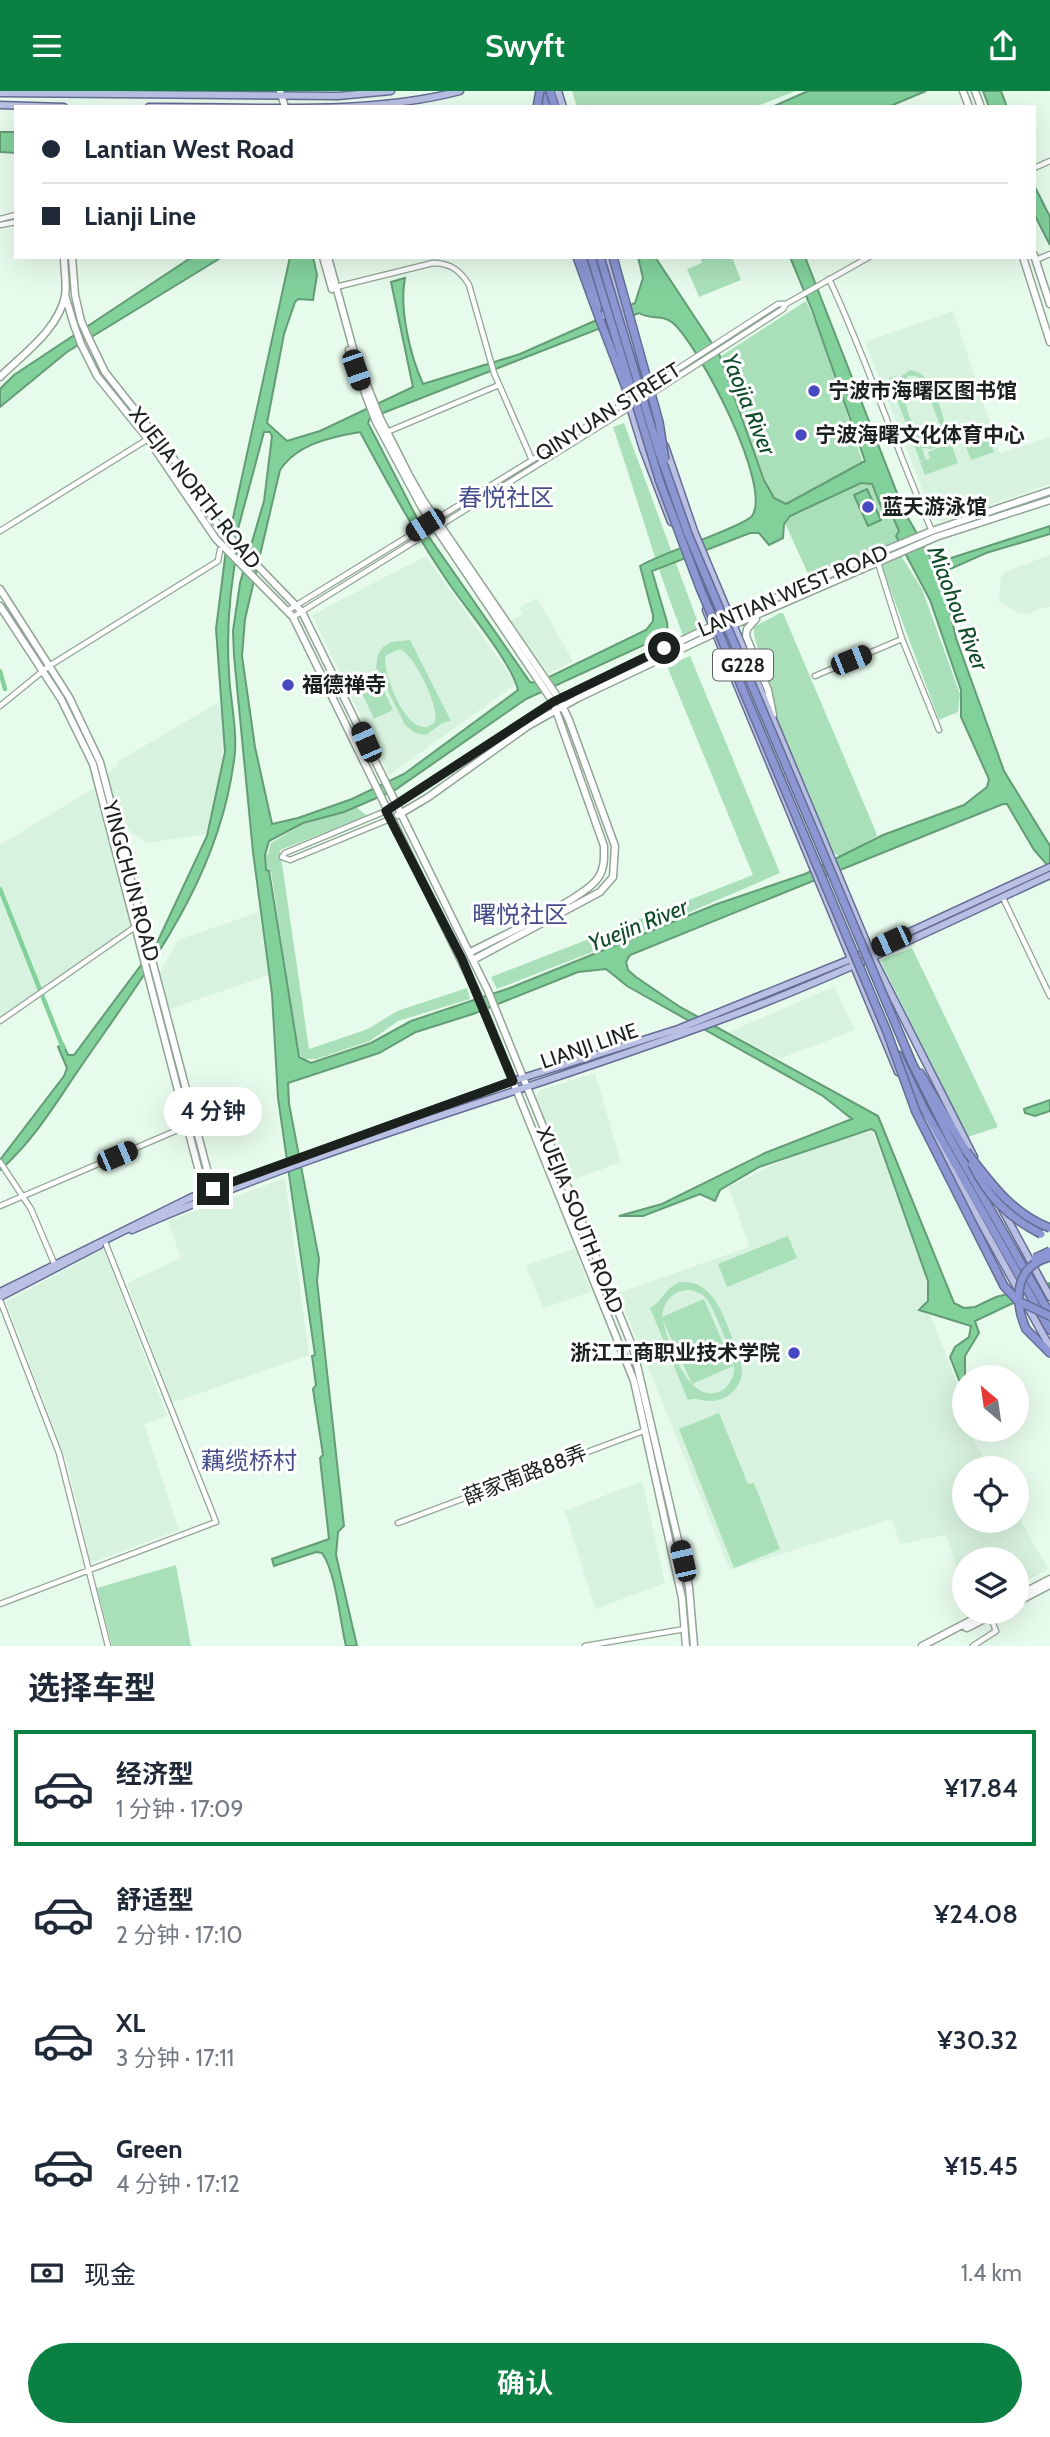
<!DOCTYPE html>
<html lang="zh">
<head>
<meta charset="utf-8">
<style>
	body { margin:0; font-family:Cabin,"Noto Sans SC",sans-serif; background:#f2f2f3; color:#1f2937; height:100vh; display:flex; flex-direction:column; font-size:26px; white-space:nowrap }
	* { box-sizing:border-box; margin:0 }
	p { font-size:23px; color:#747a83 }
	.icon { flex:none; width:38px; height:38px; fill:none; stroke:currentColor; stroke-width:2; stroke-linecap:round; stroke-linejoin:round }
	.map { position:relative; height:1555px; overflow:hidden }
	.panel { display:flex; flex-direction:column; background:#fff; flex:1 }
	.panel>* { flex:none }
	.top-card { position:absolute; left:14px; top:14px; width:1022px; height:154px; border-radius:0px; box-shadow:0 7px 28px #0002; display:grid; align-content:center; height:154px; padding:0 28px; background:#fff }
	.needle { width:46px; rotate:331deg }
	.tools { position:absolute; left:952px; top:1274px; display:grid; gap:14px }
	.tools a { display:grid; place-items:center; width:77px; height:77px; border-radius:50%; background:#fff; box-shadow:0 7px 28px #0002; font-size:35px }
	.end { position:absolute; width:32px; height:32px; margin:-16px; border:9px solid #1b221d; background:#fff; box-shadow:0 0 0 4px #fff }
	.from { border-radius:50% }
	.bubble { position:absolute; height:49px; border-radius:24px; background:#fff; box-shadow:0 7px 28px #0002; font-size:23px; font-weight:600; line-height:49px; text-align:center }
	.car { position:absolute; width:21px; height:42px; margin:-21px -10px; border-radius:9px; box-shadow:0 0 5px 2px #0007; background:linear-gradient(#222 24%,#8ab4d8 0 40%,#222 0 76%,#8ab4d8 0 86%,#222 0) }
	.top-card b { display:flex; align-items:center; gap:24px; height:66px; font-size:26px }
	.top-card b+b { border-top:2px solid #e0e1e3 }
	.top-card i { width:18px; height:18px; background:#1f2937 }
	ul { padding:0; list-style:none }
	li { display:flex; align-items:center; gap:21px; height:116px; margin:0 14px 10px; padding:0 14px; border:4px solid transparent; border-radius:0px }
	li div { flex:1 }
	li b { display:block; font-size:26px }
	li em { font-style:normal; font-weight:600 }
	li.current { border-color:#0b8043 }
	li>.icon { width:63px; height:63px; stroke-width:1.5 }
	h2 { padding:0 28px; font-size:32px; line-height:84px }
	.pay { display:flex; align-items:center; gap:18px; height:77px; padding:0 28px; font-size:26px }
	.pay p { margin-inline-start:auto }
	.primary-button { display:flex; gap:14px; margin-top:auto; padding:14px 28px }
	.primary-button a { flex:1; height:80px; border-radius:42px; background:#0b8043; color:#fff; font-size:28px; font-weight:600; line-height:80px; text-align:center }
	header { display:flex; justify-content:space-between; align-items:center; height:91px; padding:0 28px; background:#0b8043; color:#fff; font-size:32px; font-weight:600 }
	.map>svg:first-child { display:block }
	.built { fill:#d7f2de }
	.green { fill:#aae0b9; fill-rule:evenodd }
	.water { fill:#82d19b; stroke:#639c75; stroke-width:2; fill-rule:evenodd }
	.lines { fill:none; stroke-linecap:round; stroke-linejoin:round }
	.canal { stroke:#82d19b; stroke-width:4.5 }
	.street-casing { stroke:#92a496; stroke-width:7 }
	.secondary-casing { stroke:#92a496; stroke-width:9 }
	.primary-casing { stroke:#646d93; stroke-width:9 }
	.highway-casing { stroke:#646d93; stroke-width:10 }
	.street { stroke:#fff; stroke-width:4.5 }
	.secondary { stroke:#fff; stroke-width:6 }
	.primary { stroke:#b9c0e4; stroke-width:6 }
	.highway { stroke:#8b96d2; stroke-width:7 }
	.secondary-bridge-casing { stroke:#92a496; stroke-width:9; stroke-linecap:butt }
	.highway-bridge-casing { stroke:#646d93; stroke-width:10; stroke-linecap:butt }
	.secondary-bridge { stroke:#fff; stroke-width:6 }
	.highway-bridge { stroke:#8b96d2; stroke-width:7 }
	.route { stroke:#1b221d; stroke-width:9 }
	.poi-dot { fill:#4649bf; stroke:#fff; stroke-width:2.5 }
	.labels { text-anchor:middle; stroke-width:6; stroke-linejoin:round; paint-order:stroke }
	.shield { fill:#fff; stroke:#5f6461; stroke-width:2 }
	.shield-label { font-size:19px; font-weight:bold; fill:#1b221d }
	.poi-label { font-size:21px; font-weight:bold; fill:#1b221d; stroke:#fff; text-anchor:start }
	.street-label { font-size:21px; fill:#1b221d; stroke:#fff }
	.water-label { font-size:23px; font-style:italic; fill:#104c29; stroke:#fff }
	.quarter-label { font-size:24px; fill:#454d8a; stroke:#fff }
</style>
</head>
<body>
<header><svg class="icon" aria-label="menu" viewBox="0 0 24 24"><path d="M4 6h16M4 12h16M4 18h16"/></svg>Swyft<svg class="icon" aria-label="share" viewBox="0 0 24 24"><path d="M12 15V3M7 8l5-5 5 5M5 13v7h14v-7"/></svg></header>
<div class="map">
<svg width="1050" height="1555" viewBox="0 0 1050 1555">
	<rect width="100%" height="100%" fill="#e7fbec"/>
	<path class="built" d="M 953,220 L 1000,362 L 1050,346 L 1050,393 L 941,431 L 934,428 L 865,251 Z
		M 1050,464 L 1050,516 L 1037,518 L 1030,523 L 1019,522 L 999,510 L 1001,485 L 1005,481 Z
		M 426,465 L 516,593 L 389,684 L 312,524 Z
		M 537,507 L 573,570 L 548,583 L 510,530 L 523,523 L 519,517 Z
		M 219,611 L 223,635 L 221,686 L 206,743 L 147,752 L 119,732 L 106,683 L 118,674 L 117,671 Z
		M 97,695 L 134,834 L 0,928 L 0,754 Z
		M 259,821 L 269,884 L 167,919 L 158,885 L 178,849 Z
		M 831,897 L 835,897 L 855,939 L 779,968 L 729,941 Z
		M 595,982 L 621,1071 L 572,1089 L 535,1006 L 541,999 Z
		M 872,1039 L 929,1190 L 930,1223 L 961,1302 L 964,1339 L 968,1339 L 990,1377 L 964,1377 L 964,1430 L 1017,1430 L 1017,1423 L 1048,1478 L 1017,1495 L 1017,1468 L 964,1468 L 964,1501 L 946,1444 L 900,1453 L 892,1428 L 730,1479 L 618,1202 L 749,1156 L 729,1096 L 791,1065 Z
		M 285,1087 L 309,1264 L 172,1312 L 127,1192 L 181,1167 L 168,1130 Z
		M 104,1158 L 167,1325 L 144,1333 L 179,1439 L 91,1472 L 67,1372 L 6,1211 Z
		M 575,1158 L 591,1201 L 543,1217 L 526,1174 Z
		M 642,1390 L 665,1492 L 595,1518 L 565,1420 Z"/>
	<path class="green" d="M 572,0 L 796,0 L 755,16 L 577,16 Z
		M 700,166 L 732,166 L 741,189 L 699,206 L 687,178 L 702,172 Z
		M 806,210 C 839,279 852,356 885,426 L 892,425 L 899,440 L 895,444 L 898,451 L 809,485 L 765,388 L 721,265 Z
		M 910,279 C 934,281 940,318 947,338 L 942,353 L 932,358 L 922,357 L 926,369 L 930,367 L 928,361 L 951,352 L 958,372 L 925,384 L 920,371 L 925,369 L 920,370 L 889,287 L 895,285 L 897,288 ZM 908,285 L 916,285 L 924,293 L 942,339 L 940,347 C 915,364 907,314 901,297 Z
		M 624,332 L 700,537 L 683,544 C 656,476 637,406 613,336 Z
		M 987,343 L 994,361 L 971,369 L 964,351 Z
		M 901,465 L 922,498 L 960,603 L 958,621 L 939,629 L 880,471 Z
		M 780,522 L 783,522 L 876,741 L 877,745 L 840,766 L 832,761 L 778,632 L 754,544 L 754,536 Z
		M 410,549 L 451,630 L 442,632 L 426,644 L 415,642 L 405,634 L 376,576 L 378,563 L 383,556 L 391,551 ZM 400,558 C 414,563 440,617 435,631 C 410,657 380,578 386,564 Z
		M 690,565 L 780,782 L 644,841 L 497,898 L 491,886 L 753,784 L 667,575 Z
		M 379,589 L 393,619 L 374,628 L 360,598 Z
		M 356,716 L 367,725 L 280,759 L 309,958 L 368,938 L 397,920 L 467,897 L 470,908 L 398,930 L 370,950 L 317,968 L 305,968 L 298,962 L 271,781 L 267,779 L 265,764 L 268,764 L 271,752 L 303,733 Z
		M 912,857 L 998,1036 L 968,1046 L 880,869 Z
		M 788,1145 L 797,1167 L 727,1196 L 718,1173 Z
		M 681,1191 C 720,1188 729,1243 741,1272 C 746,1292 730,1310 710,1310 C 701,1310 696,1306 688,1309 L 650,1217 C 662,1211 665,1196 681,1191 ZM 691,1199 C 696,1201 701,1202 705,1206 C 713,1214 736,1271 734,1281 C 732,1290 727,1298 718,1301 C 687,1312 669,1251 662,1228 L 692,1293 L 733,1275 L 704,1208 L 662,1226 C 664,1209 673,1199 691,1199 Z
		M 719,1322 L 748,1393 L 754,1392 L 780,1458 L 734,1477 L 679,1338 Z
		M 176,1474 L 191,1555 L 112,1555 L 97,1497 Z"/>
	<path class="water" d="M 808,0 L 926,0 L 888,16 L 772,16 Z
		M 983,0 L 1001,0 L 1007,16 L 989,16 Z
		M 0,41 L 16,41 L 16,62 L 0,61 Z
		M 1034,94 L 1050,126 L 1050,154 L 1034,123 Z
		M 192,166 L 222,166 L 67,261 L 0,316 L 0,298 L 14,284 Z
		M 290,166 L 313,166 L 317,184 L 313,209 L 298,208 L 295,211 L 284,243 L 267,332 L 287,350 L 320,340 L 413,296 L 391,191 L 405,187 C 399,218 410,264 423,293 L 520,263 L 635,212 L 643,187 L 638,166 L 655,166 L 719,263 L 764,389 L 774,407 L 786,413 L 865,370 L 812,219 L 790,166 L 805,166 L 904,420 L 931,467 L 942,470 L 1050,435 L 1050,443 L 986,462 L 941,482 L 956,547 L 1004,680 L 1050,755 L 1050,777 L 1034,759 L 1007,713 L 1003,713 L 630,864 L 626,871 L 628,879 L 636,886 L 680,916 L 878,1025 L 954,1212 L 964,1217 L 975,1216 L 996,1206 L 1050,1192 L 1050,1203 L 1011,1213 L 975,1230 L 979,1242 L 965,1265 L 965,1283 L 961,1294 L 950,1266 L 955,1256 L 969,1246 L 971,1235 L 919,1219 L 928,1210 L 928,1190 L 875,1040 L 871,1038 L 759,1076 L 720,1099 L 715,1110 L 700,1103 L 643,1125 L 619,1125 L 662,1113 L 765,1062 L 852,1028 L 823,1005 L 627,895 L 606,878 L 578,881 L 473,923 L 416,941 L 379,962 L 288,992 L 289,1013 L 319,1168 L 317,1190 L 344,1435 L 338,1441 L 336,1464 L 357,1555 L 346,1555 C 340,1531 336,1481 322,1462 L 316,1461 L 274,1475 L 272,1468 L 329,1448 L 320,1367 L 323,1364 L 313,1298 L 316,1294 L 312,1265 L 315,1264 L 278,1007 L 272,903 L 253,761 L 234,565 L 233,540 L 240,492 L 264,410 L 272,345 L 270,341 L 264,341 L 238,438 L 239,450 C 230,494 226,537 229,582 C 230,608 237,635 235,661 C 222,783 151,874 84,971 C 58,1008 35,1049 0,1079 L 0,1069 L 64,985 L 67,977 L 58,956 L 63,953 L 68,964 L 74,964 L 156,854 L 207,745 L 225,661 L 216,538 L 226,459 ZM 639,222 C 650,229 663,223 673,232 C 699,255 773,395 752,425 C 745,435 659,463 640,475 L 653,524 L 653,530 L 646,539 L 537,592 L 530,591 L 420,433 L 368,332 L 370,327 ZM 360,341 C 388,392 415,443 448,491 C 466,518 511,570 518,599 L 404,683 L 352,708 L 298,727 L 272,733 L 255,656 L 242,565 L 245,528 L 280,379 C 297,353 331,346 360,341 ZM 861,392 L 872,393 L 885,426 L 893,426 L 899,440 L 896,445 L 930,509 L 961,599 L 961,626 L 989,688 L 987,696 L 964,714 L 883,744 L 805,783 L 717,813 L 510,897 L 411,930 L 371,952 L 311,972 L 299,966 L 269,780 L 266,779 L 265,764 L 269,750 L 303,732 L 344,721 L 395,699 L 526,608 L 668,543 L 667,531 L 652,480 L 750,442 L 759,442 L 769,454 L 783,447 L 784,433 L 790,425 Z
		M 867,398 L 881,429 L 868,435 L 854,404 Z
		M 1050,1009 L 1050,1020 L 1035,1025 L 1025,1022 L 1024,1018 Z"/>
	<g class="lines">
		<path class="canal" d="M 0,580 L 5,598
			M 0,798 L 63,957"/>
		<defs>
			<path id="street" d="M 1034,77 L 1050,70
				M 0,128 L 16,124
				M 0,134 L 16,131
				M 1036,169 L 1050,163
				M 829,188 C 868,270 895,357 932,440
				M 336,196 L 433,172 C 450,172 460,179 469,194 L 494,282 L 532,369
				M 651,303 L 783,218 L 786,213 L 869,166
				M 387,341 L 499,294
				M 0,440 L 148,348
				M 878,472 L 902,548 L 939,639
				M 287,520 L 628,310 L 778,213 L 785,213
				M 293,526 L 632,315
				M 815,585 L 902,548
				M 0,615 L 49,575 L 218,470 L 220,459
				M 386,720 L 285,762 L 282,766 L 290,769 L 390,728
				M 1003,807 L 1050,905
				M 0,930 L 135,836
				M 0,1071 L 31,1118 L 54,1172
				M 0,1115 L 187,1035
				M 0,1209 L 59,1362 L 108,1555
				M 398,1432 L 646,1339
				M 0,1513 L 216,1431 L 105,1151
				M 585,1555 L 685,1538
				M 973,1555 L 996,1540 L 990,1525"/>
			<path id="secondary" d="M 280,0 L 285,16
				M 963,0 L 969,16
				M 975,0 L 981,16
				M 1034,164 L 1050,213
				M 72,166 L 75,204 L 81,230
				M 323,166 L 332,198
				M 328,166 L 354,261 L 380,327 L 410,386 L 423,409 L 559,608 L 569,629 L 615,755 L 613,786 L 600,801 L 473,869
				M 1023,166 L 1050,251
				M 65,204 L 74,234
				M 89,248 L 105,281 L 173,367 L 218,434 L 302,521 L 488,900 L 633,1257 L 689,1496 L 694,1555
				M 81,253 L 97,285 L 148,348 L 216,448 L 293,526 L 478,904 L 634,1290 L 682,1507 L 686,1555
				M 349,259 L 375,329 L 421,415 L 553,611 L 604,755 C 604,766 605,777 598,787 C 583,809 496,847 469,862
				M 0,286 C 23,263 58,239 65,205 C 67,193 64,178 64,166
				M 0,498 L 69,606 L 100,671 L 213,1101
				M 0,515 L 61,608 L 93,673 L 201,1088 L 201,1107
				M 756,528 L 747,538 L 746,545 L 768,599 L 773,624
				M 386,720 L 559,608 L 712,535 L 857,471 L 932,440 L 1050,400
				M 398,724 L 427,707 L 528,635 L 578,607 L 715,542 L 936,446 L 1050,409
				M 1017,1505 L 1050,1488
				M 1017,1511 L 1050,1494
				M 964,1535 L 967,1537 L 998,1521
				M 922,1555 L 987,1521"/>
			<path id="primary" d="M 558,0 L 563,16
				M 0,2 L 338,5 L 391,0
				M 0,14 L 64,16
				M 149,16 C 247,15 366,25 460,0
				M 606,166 L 649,304
				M 605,222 L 615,262
				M 627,306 L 643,358 L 671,431
				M 665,355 L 694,440 L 873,867 L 974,1066
				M 706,519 L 898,981
				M 923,1028 L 1050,1256
				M 1001,1116 L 1050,1206
				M 132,1139 C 325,1054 528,1001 725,927 C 836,886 942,834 1050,784
				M 0,1201 L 192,1106 L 513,990 L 678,938 L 851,868 L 1050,776
				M 0,1206 L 100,1154"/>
			<path id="highway" d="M 541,0 L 546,16
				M 550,0 L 555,16
				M 577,166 L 600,229
				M 583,166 L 598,216
				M 898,964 L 924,1018 L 1050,1239
				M 912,972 L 949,1046 L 1050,1223
				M 920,982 L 966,1060
				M 1026,1238 L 1050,1262"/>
		</defs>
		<use href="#street" class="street-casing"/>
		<use href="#secondary" class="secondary-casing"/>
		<use href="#primary" class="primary-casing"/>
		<use href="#highway" class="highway-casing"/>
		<use href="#street" class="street"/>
		<use href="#secondary" class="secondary"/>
		<use href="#primary" class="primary"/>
		<use href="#highway" class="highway"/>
		<defs>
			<path id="secondary-bridge" d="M 81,230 L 89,248
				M 74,234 L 81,253"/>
			<path id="highway-bridge" d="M 537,16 L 540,0
				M 591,166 L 660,391 L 700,497 L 887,941 L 916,1021 L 1004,1195 L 1018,1210 L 1050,1225
				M 600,166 L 658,358 L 688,443 L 912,972
				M 613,166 L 659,331 L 665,369
				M 600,229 L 631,310
				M 966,1060 C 990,1091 1011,1122 1050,1137
				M 972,1073 C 988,1106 1008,1126 1041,1143
				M 1035,1167 L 1050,1160
				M 1026,1238 C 1014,1210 1014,1175 1050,1166"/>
		</defs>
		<use href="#secondary-bridge" class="secondary-bridge-casing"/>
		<use href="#highway-bridge" class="highway-bridge-casing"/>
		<use href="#secondary-bridge" class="secondary-bridge"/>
		<use href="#highway-bridge" class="highway-bridge"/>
	</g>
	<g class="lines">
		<path class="route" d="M 213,1098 L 513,990 L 462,868 L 386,720 L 553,611 L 664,557"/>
	</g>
	<g class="poi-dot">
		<circle cx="814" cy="300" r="7"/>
		<circle cx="801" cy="344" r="7"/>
		<circle cx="868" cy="416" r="7"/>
		<circle cx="288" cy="594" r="7"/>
		<circle cx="794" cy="1262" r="7"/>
	</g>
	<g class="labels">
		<rect class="shield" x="713" y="558.5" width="60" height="31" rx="5"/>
		<g class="shield-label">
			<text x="743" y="581">G228</text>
		</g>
		<g class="poi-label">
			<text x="828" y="307">宁波市海曙区图书馆</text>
			<text x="815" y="351">宁波海曙文化体育中心</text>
			<text x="882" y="423">蓝天游泳馆</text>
			<text x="302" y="601">福德禅寺</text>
			<text x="780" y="1269" text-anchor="end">浙江工商职业技术学院</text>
		</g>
		<g class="street-label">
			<text transform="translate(608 321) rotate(-32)" y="7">QINYUAN STREET</text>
			<text transform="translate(195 397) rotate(52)" y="7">XUEJIA NORTH ROAD</text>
			<text transform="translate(793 500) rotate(-23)" y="7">LANTIAN WEST ROAD</text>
			<text transform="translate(131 790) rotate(75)" y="7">YINGCHUN ROAD</text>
			<text transform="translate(589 955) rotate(-19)" y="7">LIANJI LINE</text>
			<text transform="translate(580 1129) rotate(68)" y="7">XUEJIA SOUTH ROAD</text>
			<text transform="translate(525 1384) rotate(-21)" y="7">薛家南路88弄</text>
		</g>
		<g class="water-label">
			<text transform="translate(749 313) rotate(68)" y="8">Yaojia River</text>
			<text transform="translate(958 517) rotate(69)" y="8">Miaohou River</text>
			<text transform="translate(638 834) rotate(-22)" y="8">Yuejin River</text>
		</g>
		<g class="quarter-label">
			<text x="506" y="415">春悦社区</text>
			<text x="520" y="832">曙悦社区</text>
			<text x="249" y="1378">藕缆桥村</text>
		</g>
	</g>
</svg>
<div class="tools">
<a><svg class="needle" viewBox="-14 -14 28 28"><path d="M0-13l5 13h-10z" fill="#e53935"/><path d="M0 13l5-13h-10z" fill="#747a83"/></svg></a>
<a><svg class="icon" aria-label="locate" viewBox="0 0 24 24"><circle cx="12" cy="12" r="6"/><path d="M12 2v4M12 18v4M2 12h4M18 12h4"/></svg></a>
<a><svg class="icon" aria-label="layers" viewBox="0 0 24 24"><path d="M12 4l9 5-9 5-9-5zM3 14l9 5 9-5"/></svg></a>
</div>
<i class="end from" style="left:664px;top:557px"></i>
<i class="end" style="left:213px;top:1098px"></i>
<div class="bubble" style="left:164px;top:996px;width:98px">4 分钟</div>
<i class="car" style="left:356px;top:279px;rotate:161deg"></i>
<i class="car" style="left:425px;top:434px;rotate:238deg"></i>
<i class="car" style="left:851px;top:569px;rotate:68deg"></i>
<i class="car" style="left:366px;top:651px;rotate:336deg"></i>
<i class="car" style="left:891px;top:850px;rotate:245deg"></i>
<i class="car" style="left:117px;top:1065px;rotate:67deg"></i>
<i class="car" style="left:683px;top:1470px;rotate:347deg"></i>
<div class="top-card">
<b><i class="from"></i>Lantian West Road</b>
<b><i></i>Lianji Line</b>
</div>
</div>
<section class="panel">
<h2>选择车型</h2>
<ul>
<li class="current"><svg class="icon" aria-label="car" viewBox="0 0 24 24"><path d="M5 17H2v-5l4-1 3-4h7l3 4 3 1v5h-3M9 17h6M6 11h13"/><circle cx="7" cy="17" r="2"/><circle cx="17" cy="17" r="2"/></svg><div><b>经济型</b><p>1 分钟 · 17:09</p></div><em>¥17.84</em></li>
<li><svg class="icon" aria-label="car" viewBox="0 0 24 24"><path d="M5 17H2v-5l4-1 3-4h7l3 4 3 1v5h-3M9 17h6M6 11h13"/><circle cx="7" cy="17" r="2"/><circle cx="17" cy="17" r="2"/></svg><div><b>舒适型</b><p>2 分钟 · 17:10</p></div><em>¥24.08</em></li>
<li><svg class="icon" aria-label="car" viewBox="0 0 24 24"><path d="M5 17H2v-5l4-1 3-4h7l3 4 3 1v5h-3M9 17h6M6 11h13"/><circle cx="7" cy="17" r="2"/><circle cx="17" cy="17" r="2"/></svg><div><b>XL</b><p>3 分钟 · 17:11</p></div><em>¥30.32</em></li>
<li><svg class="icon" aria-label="car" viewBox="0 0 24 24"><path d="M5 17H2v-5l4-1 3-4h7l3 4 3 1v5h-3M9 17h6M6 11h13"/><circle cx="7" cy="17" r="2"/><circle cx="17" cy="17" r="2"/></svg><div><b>Green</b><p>4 分钟 · 17:12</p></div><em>¥15.45</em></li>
</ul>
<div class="pay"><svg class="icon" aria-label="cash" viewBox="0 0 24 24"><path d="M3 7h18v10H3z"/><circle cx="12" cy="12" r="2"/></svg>现金<p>1.4 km</p></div>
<div class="primary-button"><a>确认</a></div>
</section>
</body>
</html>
